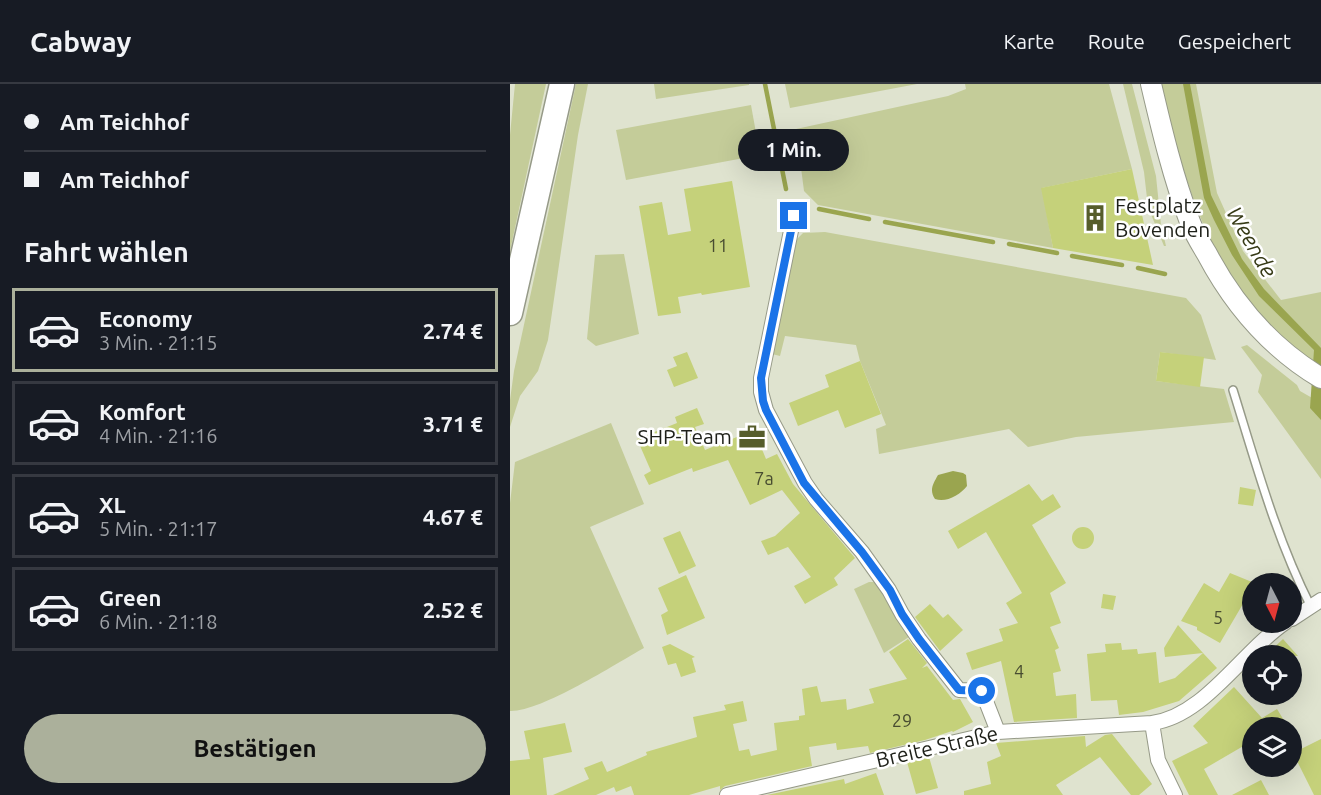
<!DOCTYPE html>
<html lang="de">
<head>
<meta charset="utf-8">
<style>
	body { margin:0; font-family:Ubuntu,sans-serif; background:#242831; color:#f1f3f6; height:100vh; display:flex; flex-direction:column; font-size:22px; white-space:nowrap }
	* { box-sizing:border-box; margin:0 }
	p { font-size:20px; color:#9ea1a6 }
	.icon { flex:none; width:33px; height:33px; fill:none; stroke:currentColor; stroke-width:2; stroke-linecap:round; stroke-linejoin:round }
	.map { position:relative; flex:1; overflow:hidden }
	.panel { display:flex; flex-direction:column; background:#171b24; width:510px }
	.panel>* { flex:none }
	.hud { display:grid; align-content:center; height:132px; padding:0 24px; background:#171b24 }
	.needle { width:39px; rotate:174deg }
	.buttons { position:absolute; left:732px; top:489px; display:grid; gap:12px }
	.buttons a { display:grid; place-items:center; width:60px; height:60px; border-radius:50%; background:#171b24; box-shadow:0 6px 24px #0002; font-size:30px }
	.end { position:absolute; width:27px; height:27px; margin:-14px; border:8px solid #1a73e8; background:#fff; box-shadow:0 0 0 3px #fff }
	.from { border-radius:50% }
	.bubble { position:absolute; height:42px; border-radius:21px; background:#171b24; box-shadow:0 6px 24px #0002; font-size:20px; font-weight:700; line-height:42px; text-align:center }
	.hud b { display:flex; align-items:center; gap:21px; height:57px; font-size:22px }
	.hud b+b { border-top:2px solid #363941 }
	.hud i { width:15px; height:15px; background:#f1f3f6 }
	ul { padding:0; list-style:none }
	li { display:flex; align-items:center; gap:18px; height:84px; margin:0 12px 9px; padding:0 12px; border:3px solid #363941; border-radius:0px }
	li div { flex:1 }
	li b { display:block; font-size:22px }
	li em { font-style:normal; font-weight:700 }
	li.active { border-color:#abb09b }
	li>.icon { width:54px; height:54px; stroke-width:1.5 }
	h2 { padding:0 24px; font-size:27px; line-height:72px }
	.action { display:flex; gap:12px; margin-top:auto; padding:12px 24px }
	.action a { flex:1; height:69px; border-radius:36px; background:#abb09b; color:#111; font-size:24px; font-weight:700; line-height:69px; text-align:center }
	header { display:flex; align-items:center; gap:36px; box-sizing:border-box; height:84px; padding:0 30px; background:#171b24; border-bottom:2px solid #363941 }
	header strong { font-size:28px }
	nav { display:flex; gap:33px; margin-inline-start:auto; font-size:21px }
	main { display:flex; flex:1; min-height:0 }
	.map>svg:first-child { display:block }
	.green { fill:#c4cc99 }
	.water { fill:#9aa54f }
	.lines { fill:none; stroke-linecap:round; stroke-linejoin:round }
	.stream { stroke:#9aa54f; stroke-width:4.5 }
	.building { fill:#c5d17a }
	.lane-casing { stroke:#969a88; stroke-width:10 }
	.street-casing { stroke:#969a88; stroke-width:16 }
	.secondary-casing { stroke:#969a88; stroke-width:22 }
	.highway-casing { stroke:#969a88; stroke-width:27 }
	.lane { stroke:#fff; stroke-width:7 }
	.street { stroke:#fff; stroke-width:14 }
	.secondary { stroke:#fff; stroke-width:20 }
	.highway { stroke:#fff; stroke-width:24 }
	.route { stroke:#1a73e8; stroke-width:8 }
	.labels { text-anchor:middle; stroke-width:5; stroke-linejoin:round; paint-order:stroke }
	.number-label { font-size:18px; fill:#484c31 }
	.poi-label { font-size:21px; fill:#1e2019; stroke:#fff; text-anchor:start }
	.street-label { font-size:21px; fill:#1e2019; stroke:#fff }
	.water-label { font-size:22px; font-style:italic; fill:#373b17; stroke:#fff }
</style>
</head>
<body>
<header>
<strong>Cabway</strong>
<nav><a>Karte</a><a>Route</a><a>Gespeichert</a></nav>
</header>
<main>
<section class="panel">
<div class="hud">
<b><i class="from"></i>Am Teichhof</b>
<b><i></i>Am Teichhof</b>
</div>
<h2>Fahrt wählen</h2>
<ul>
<li class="active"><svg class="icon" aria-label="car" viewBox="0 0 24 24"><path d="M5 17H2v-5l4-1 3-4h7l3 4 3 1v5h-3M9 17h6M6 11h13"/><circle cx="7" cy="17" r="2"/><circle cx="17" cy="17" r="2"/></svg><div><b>Economy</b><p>3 Min. · 21:15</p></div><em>2.74 €</em></li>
<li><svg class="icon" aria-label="car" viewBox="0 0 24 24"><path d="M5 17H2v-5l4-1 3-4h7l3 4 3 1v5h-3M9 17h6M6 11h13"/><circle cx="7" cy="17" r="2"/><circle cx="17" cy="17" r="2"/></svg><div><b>Komfort</b><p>4 Min. · 21:16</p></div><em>3.71 €</em></li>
<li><svg class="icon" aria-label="car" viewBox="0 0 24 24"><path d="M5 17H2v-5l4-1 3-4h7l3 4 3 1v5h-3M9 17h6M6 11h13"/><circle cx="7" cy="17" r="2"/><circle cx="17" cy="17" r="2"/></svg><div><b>XL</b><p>5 Min. · 21:17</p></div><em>4.67 €</em></li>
<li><svg class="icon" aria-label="car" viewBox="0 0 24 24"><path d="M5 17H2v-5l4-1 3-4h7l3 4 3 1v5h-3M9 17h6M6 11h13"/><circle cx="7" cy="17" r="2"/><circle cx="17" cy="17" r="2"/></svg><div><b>Green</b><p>6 Min. · 21:18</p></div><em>2.52 €</em></li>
</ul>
<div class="action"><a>Bestätigen</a></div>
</section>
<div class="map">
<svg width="811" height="711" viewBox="0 0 811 711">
	<rect width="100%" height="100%" fill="#dfe3cf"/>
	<path class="green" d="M 5,0 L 36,0 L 0,167 L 0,51 Z
		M 66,0 L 78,0 L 68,51 L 38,256 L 28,287 L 10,312 L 0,343 L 0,316 L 4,287 Z
		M 144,0 L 239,0 L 239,1 L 146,15 Z
		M 275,0 L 407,0 L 280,24 Z
		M 455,0 L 599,0 L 622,85 L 532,104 L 543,164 L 308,121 L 294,107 L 286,45 L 438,12 L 456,5 Z
		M 613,0 L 622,0 L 646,92 L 651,141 L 656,162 L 654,162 L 638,123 L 634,88 Z
		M 651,0 L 686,0 L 707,109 L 733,167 L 771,216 L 811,208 L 811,284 C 707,216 678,114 651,0 Z
		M 241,21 L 250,71 L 116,96 L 106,46 Z
		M 315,148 L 676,214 L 691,231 L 706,276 L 650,268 L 646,297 L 714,305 L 724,338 L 566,353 L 518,363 L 499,345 L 369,370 L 366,345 L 376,341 L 350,277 L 346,261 L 275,252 L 270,272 L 262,270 L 284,158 L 293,149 Z
		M 114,170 L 129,250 L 86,262 L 77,255 L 85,171 Z
		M 737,261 L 787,301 L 790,307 L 811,319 L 811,395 L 748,308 L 752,291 L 731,263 Z
		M 101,339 L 134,420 L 80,443 L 134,564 C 105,580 31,628 0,627 L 0,419 L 5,378 Z
		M 359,498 L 366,498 L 372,505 L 399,553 L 374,569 L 344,505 Z"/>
	<path class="water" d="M 673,0 L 680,0 L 701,111 L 732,175 L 754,205 L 811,264 L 811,336 L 800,324 L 804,266 L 749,212 L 722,171 L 704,136 L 694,114 Z
		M 443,387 L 453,389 L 456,391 L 457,402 C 450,411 436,419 425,415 C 419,406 423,400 428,391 Z"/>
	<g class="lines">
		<path class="stream" d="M 255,0 L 276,105
			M 309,125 L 359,135
			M 375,138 L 483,158
			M 499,160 L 547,169
			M 562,172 L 612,181
			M 628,184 L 655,190"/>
	</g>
	<path class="building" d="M 622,85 L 643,181 L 543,164 L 531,104 Z
		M 222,97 L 240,203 L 192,211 L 191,209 L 168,213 L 171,229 L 148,232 L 129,122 L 152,118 L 158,151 L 181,147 L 174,105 Z
		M 177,268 L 188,294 L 164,303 L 157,286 L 167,282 L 163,273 Z
		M 650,268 L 694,273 L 690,303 L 646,297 Z
		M 350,277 L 371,330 L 335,344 L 328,326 L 288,342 L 279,319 L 319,303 L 315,291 Z
		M 187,324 L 194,340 L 185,343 L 195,366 L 244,346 L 256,375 L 267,370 L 283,400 L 345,474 L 324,494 L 328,501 L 295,520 L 284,502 L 301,493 L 278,463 L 258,471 L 251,457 L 265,452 L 290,429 L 272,406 L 240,421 L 218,376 L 183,388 L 182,384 L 139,401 L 134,391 L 141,387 L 127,355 L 167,339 L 165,333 Z
		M 519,400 L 532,417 L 543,410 L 551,423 L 522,441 L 556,499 L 540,509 L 551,539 L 540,543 L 549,564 L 545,566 L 551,587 L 543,589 L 546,612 L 566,610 L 567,634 L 504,638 L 491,577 L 462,586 L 456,569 L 493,557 L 489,545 L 508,539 L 496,519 L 512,509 L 476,448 L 448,465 L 438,447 Z
		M 730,403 L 746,406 L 743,422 L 728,420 Z
		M562 454a11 11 0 1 1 22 0a11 11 0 1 1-22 0Z
		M 170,447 L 186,482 L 169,490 L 153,454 Z
		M 720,489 L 742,498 L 742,521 L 737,513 L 710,559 L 687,546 L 687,543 L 671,537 L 694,499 L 709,508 Z
		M 176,491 L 195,534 L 157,551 L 151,531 L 158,527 L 148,504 Z
		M 593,510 L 606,512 L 603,526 L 591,524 Z
		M 420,520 L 433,534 L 438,530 L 453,546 L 430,567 L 405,533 Z
		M 668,541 L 693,569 L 655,573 L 654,564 Z
		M 398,555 L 417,579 L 412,584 L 417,582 L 443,616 L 450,615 L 463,638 L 443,648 L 442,647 L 415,656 L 360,669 L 358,662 L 327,666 L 326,659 L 299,663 L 302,682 L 215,702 L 210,706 L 210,702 L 179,711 L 124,711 L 121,702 L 106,708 L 104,703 L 86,711 L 43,711 L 79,695 L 74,684 L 92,677 L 97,688 L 137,671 L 136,668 L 187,653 L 183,633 L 216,626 L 214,621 L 233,617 L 237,637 L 223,640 L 229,667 L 239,665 L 241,672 L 267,666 L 264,639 L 289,636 L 289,632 L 295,631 L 292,605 L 307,602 L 311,618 L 336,615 L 337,626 L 364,619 L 359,605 L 397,595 L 379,568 Z
		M 773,555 L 788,572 L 755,572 Z
		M 611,559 L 612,566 L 627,565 L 628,570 L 646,568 L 649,599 L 665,594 L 693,569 L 707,584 L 669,617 L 633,628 L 609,631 L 607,616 L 581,617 L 577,570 L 596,568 L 595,560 Z
		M 160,560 L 185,573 L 182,574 L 186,588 L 171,593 L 166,579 L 158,581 L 152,563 Z
		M 724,603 L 752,634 L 767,625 L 775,638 L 766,644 L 742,644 L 742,657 L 694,685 L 708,711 L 679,711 L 662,677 L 698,659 L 683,642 Z
		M 55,639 L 62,668 L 33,674 L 37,711 L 0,711 L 0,677 L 20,675 L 14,647 Z
		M 602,650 L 642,700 L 629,711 L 621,711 L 590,673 L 546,701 L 553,711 L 454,711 L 454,707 L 481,700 L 477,678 L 491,672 L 486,659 L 575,652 L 576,663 L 595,651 Z
		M 811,655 L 811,711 L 804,711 L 783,669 Z
		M 419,673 L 428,704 L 406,710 L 397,678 Z
		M 366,689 L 374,711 L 257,711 L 334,695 L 335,700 Z
		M 751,696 L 759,711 L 722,711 Z"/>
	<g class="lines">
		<defs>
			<path id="lane" d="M 723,306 C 746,380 766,454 801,523"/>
			<path id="street" d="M 284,132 L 251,294 L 251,308 L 256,326 L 295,399 L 306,415 L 352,468 L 379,506 L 392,530 L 409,555 L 449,606 L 472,607 L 488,648
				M 782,535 L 811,516
				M 642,639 L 648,676 L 665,711
				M 217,711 L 488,648 L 642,639 C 695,632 732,567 776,538"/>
			<path id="secondary" d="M 641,0 C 652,47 663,93 680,138 C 684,149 691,160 697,170 C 724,221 761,264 811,294"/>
			<path id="highway" d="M 0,229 L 52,0"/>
		</defs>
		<use href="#lane" class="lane-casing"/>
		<use href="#street" class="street-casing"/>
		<use href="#secondary" class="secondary-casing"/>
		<use href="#highway" class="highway-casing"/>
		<use href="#lane" class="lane"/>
		<use href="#street" class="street"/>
		<use href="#secondary" class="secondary"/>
		<use href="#highway" class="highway"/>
	</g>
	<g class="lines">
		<path class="route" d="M 284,132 L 251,294 L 253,317 L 256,326 L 294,399 L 352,468 L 380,506 L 392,530 L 409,555 L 449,606 L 472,607"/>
	</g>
	<defs>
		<symbol id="building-bare" viewBox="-9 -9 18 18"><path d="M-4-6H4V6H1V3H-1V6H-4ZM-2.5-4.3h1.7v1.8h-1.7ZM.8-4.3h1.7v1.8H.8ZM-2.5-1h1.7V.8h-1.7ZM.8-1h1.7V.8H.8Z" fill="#565d2b" stroke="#fff" stroke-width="2.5" paint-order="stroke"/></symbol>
		<symbol id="office-bare" viewBox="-9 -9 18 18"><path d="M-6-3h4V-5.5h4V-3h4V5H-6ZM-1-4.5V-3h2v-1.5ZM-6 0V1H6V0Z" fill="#565d2b" stroke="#fff" stroke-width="2.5" paint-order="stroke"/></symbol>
	</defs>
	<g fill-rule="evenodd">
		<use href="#building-bare" x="566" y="115" width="38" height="38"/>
		<use href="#office-bare" x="223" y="334" width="38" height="38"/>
	</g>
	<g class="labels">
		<g class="number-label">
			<text x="208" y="168">11</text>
			<text x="254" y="401">7a</text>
			<text x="708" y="540">5</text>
			<text x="509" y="594">4</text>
			<text x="392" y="643">29</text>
		</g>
		<g class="poi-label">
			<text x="605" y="129">Festplatz<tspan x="605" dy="24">Bovenden</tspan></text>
			<text x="222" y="360" text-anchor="end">SHP-Team</text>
		</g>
		<g class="street-label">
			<text transform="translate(427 663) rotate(-13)" y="7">Breite Straße</text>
		</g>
		<g class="water-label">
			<text transform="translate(742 158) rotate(60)" y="8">Weende</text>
		</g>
	</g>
</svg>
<div class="buttons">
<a><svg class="needle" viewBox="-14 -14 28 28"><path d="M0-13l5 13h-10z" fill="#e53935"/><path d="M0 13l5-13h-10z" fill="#9ea1a6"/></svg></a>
<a><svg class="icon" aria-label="locate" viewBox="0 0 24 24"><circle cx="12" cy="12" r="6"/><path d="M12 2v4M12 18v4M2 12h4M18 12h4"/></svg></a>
<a><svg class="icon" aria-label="layers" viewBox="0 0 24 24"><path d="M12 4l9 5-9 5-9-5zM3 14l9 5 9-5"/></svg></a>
</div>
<i class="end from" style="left:472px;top:607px"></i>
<i class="end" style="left:284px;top:132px"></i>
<div class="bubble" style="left:228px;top:45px;width:111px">1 Min.</div>
</div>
</main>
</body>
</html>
